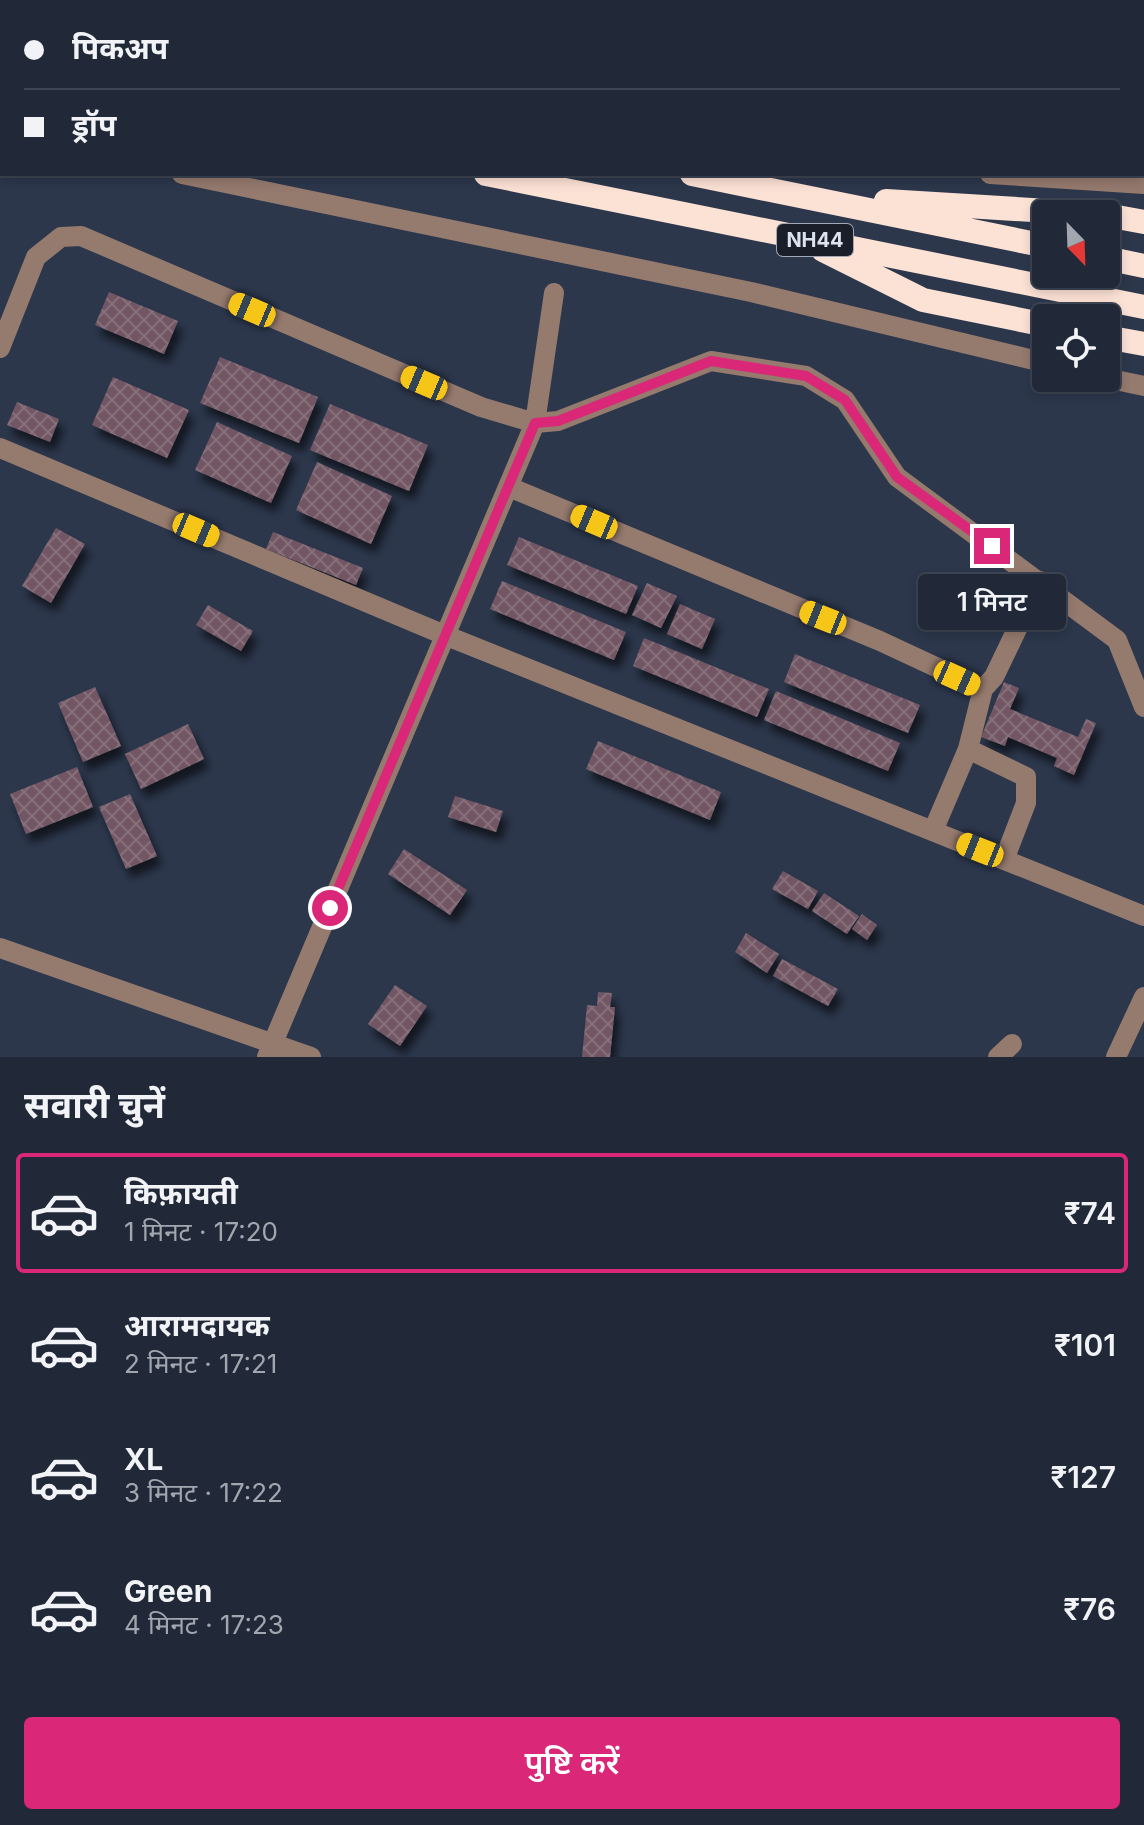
<!DOCTYPE html>
<html lang="hi">
<head>
<meta charset="utf-8">
<style>
	body { margin:0; font-family:Inter,"Noto Sans Devanagari",sans-serif; background:#293141; color:#f1f3f6; height:100vh; display:flex; flex-direction:column; font-size:30px; white-space:nowrap }
	* { box-sizing:border-box; margin:0 }
	p { font-size:26px; color:#a2a6ae }
	.icon { flex:none; width:44px; height:44px; fill:none; stroke:currentColor; stroke-width:2; stroke-linecap:round; stroke-linejoin:round }
	.map { position:relative; height:1057px; overflow:hidden }
	.drawer { display:flex; flex-direction:column; background:#212939; flex:1 }
	.drawer>* { flex:none }
	.guide { position:absolute; left:0px; top:0px; width:1144px; height:176px; box-shadow:0 4px 12px #0003,0 0 0 2px #3e4553; display:grid; align-content:center; height:176px; padding:0 24px; background:#212939 }
	.needle { width:52px; rotate:157deg }
	.tools { position:absolute; left:1032px; top:200px; display:grid; gap:16px }
	.tools a { display:grid; place-items:center; width:88px; height:88px; border-radius:8px; background:#212939; box-shadow:0 4px 12px #0003,0 0 0 2px #3e4553; font-size:40px }
	.end { position:absolute; width:36px; height:36px; margin:-18px; border:10px solid #db2777; background:#fff; box-shadow:0 0 0 4px #fff }
	.from { border-radius:50% }
	.bubble { position:absolute; height:56px; border-radius:8px; background:#212939; box-shadow:0 4px 12px #0003,0 0 0 2px #3e4553; font-size:26px; font-weight:600; line-height:56px; text-align:center }
	.car { position:absolute; width:24px; height:48px; margin:-24px -12px; border-radius:10px; box-shadow:0 0 6px 2px #0007; background:linear-gradient(#f5c518 24%,#345 0 40%,#f5c518 0 76%,#345 0 86%,#f5c518 0) }
	.guide b { display:flex; align-items:center; gap:28px; height:76px; font-size:30px }
	.guide b+b { border-top:2px solid #3e4553 }
	.guide i { width:20px; height:20px; background:#f1f3f6 }
	ul { padding:0; list-style:none }
	li { display:flex; align-items:center; gap:24px; height:120px; margin:0 16px 12px; padding:0 8px; border:4px solid transparent; border-radius:8px }
	li div { flex:1 }
	li b { display:block; font-size:30px }
	li em { font-style:normal; font-weight:600 }
	li.active { border-color:#db2777 }
	li>.icon { width:72px; height:72px; stroke-width:1.5 }
	h2 { padding:0 24px; font-size:36px; line-height:96px }
	.cta { display:flex; gap:16px; margin-top:auto; padding:16px 24px }
	.cta a { flex:1; height:92px; border-radius:8px; background:#db2777; color:#fff; font-size:32px; font-weight:600; line-height:92px; text-align:center }
	.map>svg:first-child { display:block }
	.building { fill:url(#building-cross-hatch); filter:url(#shadow) }
	.lines { fill:none; stroke-linecap:round; stroke-linejoin:round }
	.minor { stroke:#957a6e; stroke-width:20 }
	.highway { stroke:#fce1d5; stroke-width:24 }
	.route { stroke:#db2777; stroke-width:10 }
	.labels { text-anchor:middle; stroke-width:7; stroke-linejoin:round; paint-order:stroke }
	.shield { fill:#191e28; stroke:#a1a7b4; stroke-width:2 }
	.shield-label { font-size:20px; font-weight:bold; fill:#dbe2f0 }
</style>
</head>
<body>
<div class="map">
<svg width="1144" height="1057" viewBox="0 0 1144 1057">
	<defs>
		<pattern id="building-cross-hatch" width="8" height="8" patternUnits="userSpaceOnUse" patternTransform="scale(2)"><rect width="8" height="8" fill="#725764"/><path d="M0 0l8 8M0 8l8-8" fill="none" stroke="#866f7a"/></pattern>
		<filter id="shadow"><feDropShadow dx="5" dy="9" stdDeviation="4" flood-color="#0009"/></filter>
	</defs>
	<rect width="100%" height="100%" fill="#2c374c"/>
	<path class="building" d="M 109,292 L 178,321 L 164,354 L 95,325 Z
		M 220,357 L 318,397 L 299,443 L 200,403 Z
		M 113,377 L 189,410 L 167,458 L 92,425 Z
		M 17,402 L 59,419 L 50,442 L 7,425 Z
		M 330,404 L 428,445 L 409,491 L 310,450 Z
		M 217,422 L 292,456 L 271,503 L 195,470 Z
		M 317,462 L 392,496 L 371,544 L 296,510 Z
		M 56,528 L 85,544 L 51,603 L 22,586 Z
		M 273,532 L 363,568 L 356,585 L 266,549 Z
		M 519,537 L 638,586 L 626,614 L 507,565 Z
		M 502,581 L 626,632 L 614,660 L 490,609 Z
		M 647,583 L 677,596 L 661,628 L 632,615 Z
		M 680,604 L 715,619 L 702,649 L 667,634 Z
		M 208,605 L 253,631 L 241,651 L 196,625 Z
		M 644,638 L 769,689 L 757,717 L 633,666 Z
		M 795,654 L 920,705 L 908,733 L 784,682 Z
		M 1004,682 L 1019,688 L 1010,709 L 1078,737 L 1086,719 L 1096,723 L 1074,775 L 1054,766 L 1057,758 L 1008,737 L 1005,746 L 981,737 Z
		M 95,687 L 121,746 L 83,762 L 58,703 Z
		M 776,691 L 900,743 L 888,771 L 764,720 Z
		M 188,724 L 204,759 L 141,789 L 125,754 Z
		M 598,741 L 721,792 L 710,820 L 586,769 Z
		M 77,767 L 93,807 L 26,834 L 10,794 Z
		M 130,794 L 157,856 L 126,869 L 99,807 Z
		M 455,796 L 503,811 L 496,832 L 448,817 Z
		M 404,849 L 467,890 L 450,915 L 388,874 Z
		M 783,871 L 818,891 L 808,909 L 772,889 Z
		M 824,893 L 859,916 L 847,934 L 812,911 Z
		M 862,914 L 877,925 L 867,940 L 852,929 Z
		M 746,933 L 779,954 L 767,973 L 735,952 Z
		M 782,959 L 838,989 L 828,1006 L 773,976 Z
		M 395,985 L 427,1006 L 400,1046 L 368,1024 Z
		M 598,992 L 612,993 L 610,1007 L 615,1007 L 610,1057 L 582,1057 L 587,1005 L 597,1006 Z"/>
	<g class="lines">
		<path class="minor" d="M 64,0 L 75,2
			M 0,137 L 2,137
			M 182,174 L 751,292 L 1046,363
			M 990,174 L 1144,184
			M 0,348 L 36,257 L 61,237 L 81,236 L 481,407 L 535,423 L 558,421 L 711,361 L 806,376 L 845,400 L 897,477 L 1117,640 L 1144,707
			M 1106,378 L 1144,386
			M 0,448 L 447,636 L 1144,916
			M 509,487 L 880,641 L 983,689
			M 968,749 L 1026,777 L 1026,803 L 1004,860
			M 933,831 L 968,749 L 983,689 L 994,677 L 1040,581
			M 0,948 L 311,1057
			M 267,1057 L 535,423 L 554,293
			M 998,1057 L 1012,1044
			M 1116,1057 L 1144,997"/>
		<path class="highway" d="M 0,34 L 2,35
			M 0,77 L 2,77
			M 486,174 L 1144,307
			M 692,174 L 1046,246
			M 886,201 L 1097,214
			M 1106,215 L 1144,222
			M 823,250 L 923,300 L 1046,325
			M 1106,258 L 1144,266
			M 1106,337 L 1144,344"/>
	</g>
	<g class="lines">
		<path class="route" d="M 330,908 L 535,423 L 558,421 L 711,361 L 806,376 L 845,400 L 897,477 L 992,546"/>
	</g>
	<g class="labels">
		<rect class="shield" x="777" y="224" width="76" height="32" rx="6"/>
		<g class="shield-label">
			<text x="815" y="247">NH44</text>
		</g>
	</g>
</svg>
<div class="tools">
<a><svg class="needle" viewBox="-14 -14 28 28"><path d="M0-13l5 13h-10z" fill="#e53935"/><path d="M0 13l5-13h-10z" fill="#a2a6ae"/></svg></a>
<a><svg class="icon" aria-label="locate" viewBox="0 0 24 24"><circle cx="12" cy="12" r="6"/><path d="M12 2v4M12 18v4M2 12h4M18 12h4"/></svg></a>
</div>
<i class="end from" style="left:330px;top:908px"></i>
<i class="end" style="left:992px;top:546px"></i>
<div class="bubble" style="left:918px;top:574px;width:148px">1 मिनट</div>
<i class="car" style="left:252px;top:310px;rotate:293deg"></i>
<i class="car" style="left:424px;top:383px;rotate:293deg"></i>
<i class="car" style="left:594px;top:522px;rotate:293deg"></i>
<i class="car" style="left:196px;top:530px;rotate:113deg"></i>
<i class="car" style="left:823px;top:618px;rotate:292deg"></i>
<i class="car" style="left:957px;top:678px;rotate:114deg"></i>
<i class="car" style="left:980px;top:850px;rotate:292deg"></i>
<div class="guide">
<b><i class="from"></i>पिकअप</b>
<b><i></i>ड्रॉप</b>
</div>
</div>
<section class="drawer">
<h2>सवारी चुनें</h2>
<ul>
<li class="active"><svg class="icon" aria-label="car" viewBox="0 0 24 24"><path d="M5 17H2v-5l4-1 3-4h7l3 4 3 1v5h-3M9 17h6M6 11h13"/><circle cx="7" cy="17" r="2"/><circle cx="17" cy="17" r="2"/></svg><div><b>किफ़ायती</b><p>1 मिनट · 17:20</p></div><em>₹74</em></li>
<li><svg class="icon" aria-label="car" viewBox="0 0 24 24"><path d="M5 17H2v-5l4-1 3-4h7l3 4 3 1v5h-3M9 17h6M6 11h13"/><circle cx="7" cy="17" r="2"/><circle cx="17" cy="17" r="2"/></svg><div><b>आरामदायक</b><p>2 मिनट · 17:21</p></div><em>₹101</em></li>
<li><svg class="icon" aria-label="car" viewBox="0 0 24 24"><path d="M5 17H2v-5l4-1 3-4h7l3 4 3 1v5h-3M9 17h6M6 11h13"/><circle cx="7" cy="17" r="2"/><circle cx="17" cy="17" r="2"/></svg><div><b>XL</b><p>3 मिनट · 17:22</p></div><em>₹127</em></li>
<li><svg class="icon" aria-label="car" viewBox="0 0 24 24"><path d="M5 17H2v-5l4-1 3-4h7l3 4 3 1v5h-3M9 17h6M6 11h13"/><circle cx="7" cy="17" r="2"/><circle cx="17" cy="17" r="2"/></svg><div><b>Green</b><p>4 मिनट · 17:23</p></div><em>₹76</em></li>
</ul>
<div class="cta"><a>पुष्टि करें</a></div>
</section>
</body>
</html>
